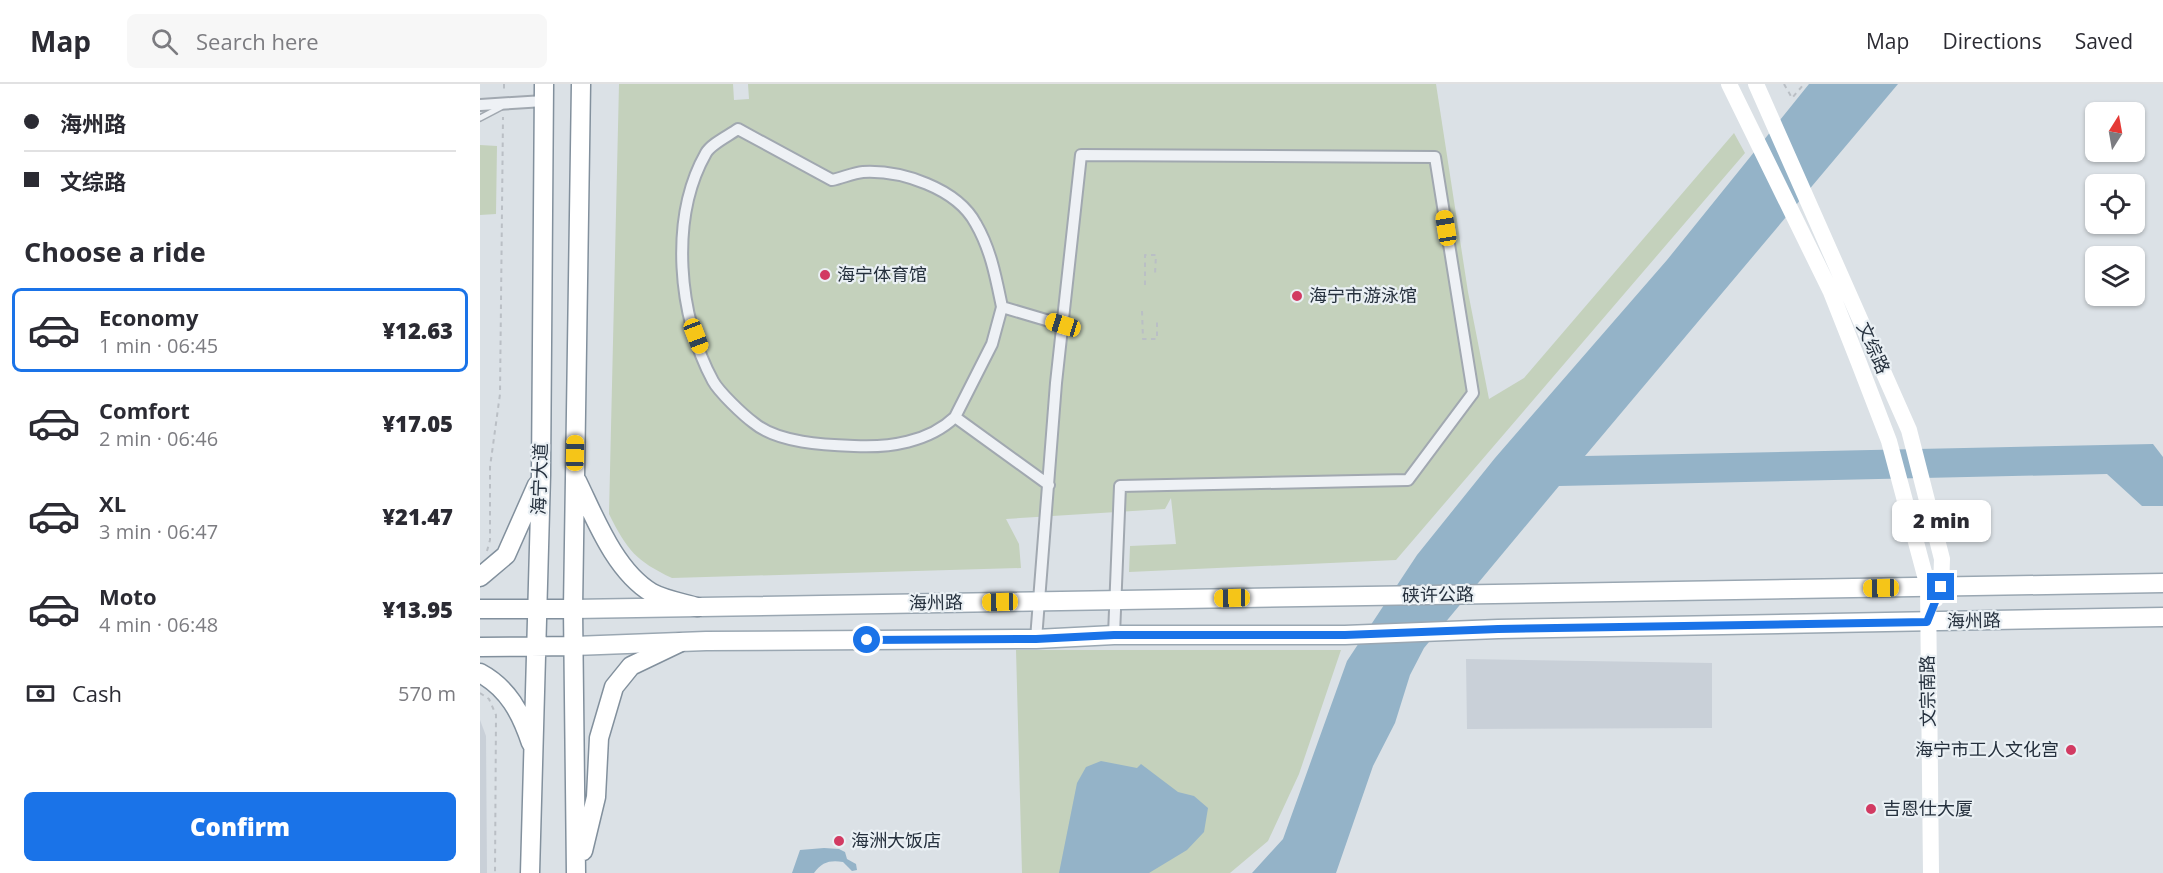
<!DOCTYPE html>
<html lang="en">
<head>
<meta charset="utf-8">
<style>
	body { margin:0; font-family:"Open Sans","Noto Sans SC",sans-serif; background:#f7f7f7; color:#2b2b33; height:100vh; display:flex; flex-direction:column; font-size:22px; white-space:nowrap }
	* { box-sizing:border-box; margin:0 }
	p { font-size:20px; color:#7c7c81 }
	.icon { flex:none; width:33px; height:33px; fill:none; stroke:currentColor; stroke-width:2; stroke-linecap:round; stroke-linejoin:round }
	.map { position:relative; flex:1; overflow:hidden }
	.drawer { display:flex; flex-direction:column; background:#fff; width:480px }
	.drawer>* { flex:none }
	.hud { display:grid; align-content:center; height:132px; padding:0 24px; background:#fff }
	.needle { width:39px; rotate:11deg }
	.controls { position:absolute; left:1605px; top:18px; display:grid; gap:12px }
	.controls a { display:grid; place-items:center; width:60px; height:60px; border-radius:9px; background:#fff; box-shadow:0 2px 4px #0004; font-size:30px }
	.end { position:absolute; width:27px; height:27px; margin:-14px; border:8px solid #1a73e8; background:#fff; box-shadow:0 0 0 3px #fff }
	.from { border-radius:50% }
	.bubble { position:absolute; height:42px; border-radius:9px; background:#fff; box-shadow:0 2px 4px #0004; font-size:20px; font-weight:800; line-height:42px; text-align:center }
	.car { position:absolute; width:18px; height:36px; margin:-18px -9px; border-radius:8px; box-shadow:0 0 4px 2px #0007; background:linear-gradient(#f5c518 24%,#345 0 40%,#f5c518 0 76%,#345 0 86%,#f5c518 0) }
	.hud b { display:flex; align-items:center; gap:21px; height:57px; font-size:22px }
	.hud b+b { border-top:2px solid #e1e1e2 }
	.hud i { width:15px; height:15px; background:#2b2b33 }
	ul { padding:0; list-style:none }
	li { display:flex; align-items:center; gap:18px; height:84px; margin:0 12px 9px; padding:0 12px; border:3px solid transparent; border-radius:9px }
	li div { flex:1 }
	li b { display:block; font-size:22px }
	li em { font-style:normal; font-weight:800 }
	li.current { border-color:#1a73e8 }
	li>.icon { width:54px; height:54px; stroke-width:1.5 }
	h2 { padding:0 24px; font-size:27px; line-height:72px }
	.pay { display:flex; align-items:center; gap:15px; height:66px; padding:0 24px; font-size:22px }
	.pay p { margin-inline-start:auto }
	.button { display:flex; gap:12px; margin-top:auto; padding:12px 24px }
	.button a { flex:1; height:69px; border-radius:9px; background:#1a73e8; color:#fff; font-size:24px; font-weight:800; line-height:69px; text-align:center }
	header { display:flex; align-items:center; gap:36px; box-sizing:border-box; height:84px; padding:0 30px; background:#fff; border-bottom:2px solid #e1e1e2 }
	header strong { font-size:28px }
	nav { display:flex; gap:33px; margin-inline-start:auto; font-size:21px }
	.search { width:420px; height:54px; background:#f7f7f7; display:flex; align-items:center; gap:15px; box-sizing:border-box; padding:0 21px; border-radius:9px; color:#7c7c81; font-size:22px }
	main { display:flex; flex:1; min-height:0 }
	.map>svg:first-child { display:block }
	.built { fill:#c9d0d8 }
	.green { fill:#c4d1bc }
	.water { fill:#94b3c8 }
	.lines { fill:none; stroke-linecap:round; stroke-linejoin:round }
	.service-casing { stroke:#a1a8b0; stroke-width:8 }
	.minor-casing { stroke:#a1a8b0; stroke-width:14 }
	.primary-casing { stroke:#9aa7b2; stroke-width:21 }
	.trunk-casing { stroke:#82909d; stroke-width:21 }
	.path { stroke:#babfc5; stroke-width:2; stroke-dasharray:4.5 4.5; stroke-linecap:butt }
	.service { stroke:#eef1f5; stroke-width:5 }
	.minor { stroke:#eef1f5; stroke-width:10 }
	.secondary { stroke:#fff; stroke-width:16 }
	.primary { stroke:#fff; stroke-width:18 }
	.trunk { stroke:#fff; stroke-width:18 }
	.route { stroke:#1a73e8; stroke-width:8 }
	.poi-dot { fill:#d23a62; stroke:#eaf0f4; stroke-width:2 }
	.labels { text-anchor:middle; stroke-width:4.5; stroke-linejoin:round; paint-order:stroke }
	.poi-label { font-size:18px; fill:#25303d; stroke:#eaf0f4; text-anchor:start }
	.street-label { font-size:18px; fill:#25303d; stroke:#eaf0f4 }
</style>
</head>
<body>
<header>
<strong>Map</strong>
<div class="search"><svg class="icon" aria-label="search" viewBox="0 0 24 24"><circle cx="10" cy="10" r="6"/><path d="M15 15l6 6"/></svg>Search here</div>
<nav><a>Map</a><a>Directions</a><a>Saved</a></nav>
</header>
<main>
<section class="drawer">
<div class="hud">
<b><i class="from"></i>海州路</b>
<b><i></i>文综路</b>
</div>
<h2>Choose a ride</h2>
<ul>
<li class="current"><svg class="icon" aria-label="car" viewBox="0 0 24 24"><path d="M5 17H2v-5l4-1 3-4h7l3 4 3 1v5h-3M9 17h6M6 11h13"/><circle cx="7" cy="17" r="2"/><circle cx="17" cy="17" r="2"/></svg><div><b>Economy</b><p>1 min · 06:45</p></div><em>¥12.63</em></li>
<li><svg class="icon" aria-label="car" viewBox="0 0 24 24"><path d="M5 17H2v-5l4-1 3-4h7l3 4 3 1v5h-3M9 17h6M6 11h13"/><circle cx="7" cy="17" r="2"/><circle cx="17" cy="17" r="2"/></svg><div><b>Comfort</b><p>2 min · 06:46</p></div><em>¥17.05</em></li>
<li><svg class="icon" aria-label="car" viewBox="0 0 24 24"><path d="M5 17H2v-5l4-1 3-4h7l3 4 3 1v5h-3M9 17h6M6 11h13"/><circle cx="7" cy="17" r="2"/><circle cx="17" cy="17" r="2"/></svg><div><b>XL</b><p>3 min · 06:47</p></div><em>¥21.47</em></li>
<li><svg class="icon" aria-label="car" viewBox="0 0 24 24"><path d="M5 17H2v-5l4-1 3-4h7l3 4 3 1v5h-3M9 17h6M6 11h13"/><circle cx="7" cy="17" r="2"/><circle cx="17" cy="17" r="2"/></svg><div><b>Moto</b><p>4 min · 06:48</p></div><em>¥13.95</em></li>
</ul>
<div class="pay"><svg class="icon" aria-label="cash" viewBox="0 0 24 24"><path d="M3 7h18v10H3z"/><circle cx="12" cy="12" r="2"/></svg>Cash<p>570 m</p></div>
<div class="button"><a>Confirm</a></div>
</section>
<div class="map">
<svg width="1683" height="789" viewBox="0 0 1683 789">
	<rect width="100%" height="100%" fill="#dbe1e6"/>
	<path class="built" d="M 986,575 L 1232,579 L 1232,644 L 987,645 Z
		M 0,636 L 6,652 L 7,789 L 0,789 Z"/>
	<path class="green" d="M 139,0 L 253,0 L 254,16 L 269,15 L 268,0 L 956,0 L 988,208 L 1009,315 L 1044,294 L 1254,49 L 1265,69 L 916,476 L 649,488 L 650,462 L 696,460 L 691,414 L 685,425 L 526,435 L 539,460 L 541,484 L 192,494 C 156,477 147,466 129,430 Z
		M 0,61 L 17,62 L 16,130 L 0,131 Z
		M 536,566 L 861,566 L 819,690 L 788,757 L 750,789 L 542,789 Z"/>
	<path class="water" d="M 1329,0 L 1418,0 L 1105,372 L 1673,360 L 1683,373 L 1683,422 L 1662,422 L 1627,390 L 1079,402 L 944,564 L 930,591 L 915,639 L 893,682 L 856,789 L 772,789 L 803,755 L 867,577 L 937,471 L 1015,374 L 1187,176 Z
		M 621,677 L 657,684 L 661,680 L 698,708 L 714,712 L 728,724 L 724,748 L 707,766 L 669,789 L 579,789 L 597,699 L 606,683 Z
		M 344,764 L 359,765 L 365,768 L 367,775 L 376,780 L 377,786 L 372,787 L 363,778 C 350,776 342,778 334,789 L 312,789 L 320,766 Z"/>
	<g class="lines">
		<defs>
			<path id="service" d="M 0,34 L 21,23"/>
			<path id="minor" d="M 0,21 L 64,17
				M 475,333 L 512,260 L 522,223
				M 569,401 L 475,333 C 449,358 409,364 374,362 C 345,361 298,359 274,339 C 263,331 239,308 233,297 C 198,233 189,134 226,69 C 231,60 248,52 258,45 L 352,96 C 362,94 373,89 383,88 C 421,86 477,104 496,140 C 511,166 516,194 522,223 L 583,241
				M 556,555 L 576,299 L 601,71 L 955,73 L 993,309 L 928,396 L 640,402 L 634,551"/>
			<path id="primary" d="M 93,525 L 1683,499
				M 94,562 L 226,557 L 556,555 L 634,551 L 865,551 L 1018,545 L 1683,533"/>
			<path id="trunk" d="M 97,397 C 115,434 135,487 172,509 C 185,516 203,519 217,523
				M 0,493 L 26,471 L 57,401
				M 0,525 L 93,525
				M 0,563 L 94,562
				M 0,589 C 28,604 41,629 51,659
				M 103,767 L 116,713 L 119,654 L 134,603 L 151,582 L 199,559
				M 50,789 L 61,391 L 64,0
				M 96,789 L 93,525 L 101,0"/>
		</defs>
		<use href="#service" class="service-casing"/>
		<use href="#minor" class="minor-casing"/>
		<use href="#primary" class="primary-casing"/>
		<use href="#trunk" class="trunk-casing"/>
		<path class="path" d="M 24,0 L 24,9
			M 1304,0 L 1312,14 L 1324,0
			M 665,201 L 665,171 L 676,171 L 675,190
			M 662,227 L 663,255 L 677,255 L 677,234
			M 7,467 L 10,456 L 10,383 L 20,310 L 23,33
			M 0,609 L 9,615 L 16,631 L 15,789"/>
		<use href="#service" class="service"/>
		<use href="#minor" class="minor"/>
		<path class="secondary" d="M 1249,0 L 1351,208 L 1379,279 L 1409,357 L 1448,503 L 1451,789
			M 1276,0 L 1429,346 L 1462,475 L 1461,503 L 1456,515"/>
		<use href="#primary" class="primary"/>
		<use href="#trunk" class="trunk"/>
	</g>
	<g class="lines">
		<path class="route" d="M 387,556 L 556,555 L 634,551 L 865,551 L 1018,545 L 1447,538 L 1461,503"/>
	</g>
	<g class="poi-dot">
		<circle cx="345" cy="191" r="6"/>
		<circle cx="817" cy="212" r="6"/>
		<circle cx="1591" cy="666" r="6"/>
		<circle cx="1391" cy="725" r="6"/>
		<circle cx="359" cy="757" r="6"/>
	</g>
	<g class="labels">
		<g class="poi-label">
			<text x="357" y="197">海宁体育馆</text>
			<text x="829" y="218">海宁市游泳馆</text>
			<text x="1579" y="672" text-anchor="end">海宁市工人文化宫</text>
			<text x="1403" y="731">吉恩仕大厦</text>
			<text x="371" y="763">海洲大饭店</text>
		</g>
		<g class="street-label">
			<text transform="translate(1393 264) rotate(66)" y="6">文综路</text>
			<text transform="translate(60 395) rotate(-88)" y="6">海宁大道</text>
			<text transform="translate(958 511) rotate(-1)" y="6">硖许公路</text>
			<text transform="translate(456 519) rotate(-1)" y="6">海州路</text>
			<text transform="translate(1494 537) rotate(-1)" y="6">海州路</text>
			<text transform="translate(1448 607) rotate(-91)" y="6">文宗南路</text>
		</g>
	</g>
</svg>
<div class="controls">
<a><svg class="needle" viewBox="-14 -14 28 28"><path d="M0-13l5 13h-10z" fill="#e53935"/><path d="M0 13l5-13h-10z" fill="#7c7c81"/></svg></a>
<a><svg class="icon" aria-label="locate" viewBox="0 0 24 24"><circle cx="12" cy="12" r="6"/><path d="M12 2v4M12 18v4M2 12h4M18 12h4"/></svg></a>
<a><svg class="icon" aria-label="layers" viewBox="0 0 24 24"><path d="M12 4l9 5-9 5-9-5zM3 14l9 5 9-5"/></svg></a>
</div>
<i class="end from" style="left:387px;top:556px"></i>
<i class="end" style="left:1461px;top:503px"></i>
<div class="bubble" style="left:1412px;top:416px;width:99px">2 min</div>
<i class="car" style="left:966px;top:144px;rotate:351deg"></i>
<i class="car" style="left:583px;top:241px;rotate:287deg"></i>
<i class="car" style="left:216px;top:252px;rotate:159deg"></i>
<i class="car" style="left:95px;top:369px;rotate:1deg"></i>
<i class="car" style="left:1401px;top:504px;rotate:269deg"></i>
<i class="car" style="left:752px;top:514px;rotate:269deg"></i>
<i class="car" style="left:520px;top:518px;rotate:269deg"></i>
</div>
</main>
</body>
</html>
